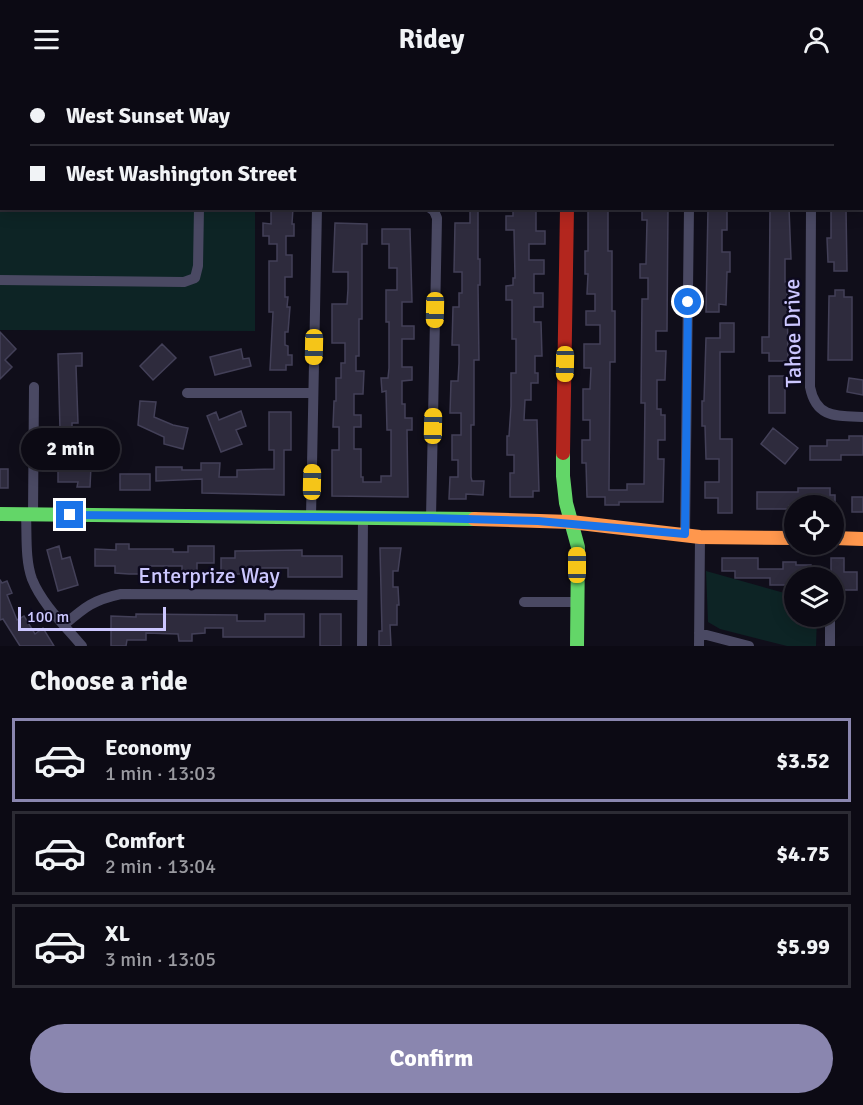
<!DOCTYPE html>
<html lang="en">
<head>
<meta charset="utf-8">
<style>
	body { margin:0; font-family:Signika,sans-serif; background:#1a1822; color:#f1f3f6; height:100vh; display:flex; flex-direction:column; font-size:22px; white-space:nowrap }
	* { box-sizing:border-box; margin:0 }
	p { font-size:20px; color:#9a9aa0 }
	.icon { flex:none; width:33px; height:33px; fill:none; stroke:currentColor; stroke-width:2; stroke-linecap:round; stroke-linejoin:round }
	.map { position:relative; height:568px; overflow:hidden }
	.sheet { display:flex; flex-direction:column; background:#0c0a14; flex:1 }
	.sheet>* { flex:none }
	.guide { position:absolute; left:0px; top:0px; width:864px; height:132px; box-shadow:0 3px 15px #0003,0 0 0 2px #2c2b34; display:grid; align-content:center; height:132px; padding:0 30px; background:#0c0a14 }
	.controls { position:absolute; left:784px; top:417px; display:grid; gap:12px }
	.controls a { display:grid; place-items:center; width:60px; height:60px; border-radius:50%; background:#0c0a14; box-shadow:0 3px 15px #0003,0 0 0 2px #2c2b34; font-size:30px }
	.scale { position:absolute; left:18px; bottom:15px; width:148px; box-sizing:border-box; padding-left:6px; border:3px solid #ccc7ff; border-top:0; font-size:16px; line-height:21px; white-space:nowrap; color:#ccc7ff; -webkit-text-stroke:4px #0d0a1e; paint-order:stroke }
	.end { position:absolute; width:27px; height:27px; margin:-14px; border:8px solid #1a73e8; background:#fff; box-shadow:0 0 0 3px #fff }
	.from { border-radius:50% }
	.bubble { position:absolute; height:42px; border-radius:21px; background:#0c0a14; box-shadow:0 3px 15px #0003,0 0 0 2px #2c2b34; font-size:20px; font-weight:700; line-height:42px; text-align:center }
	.car { position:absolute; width:18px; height:36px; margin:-18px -9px; border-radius:8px; box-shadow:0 0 4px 2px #0007; background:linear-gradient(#f5c518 24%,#345 0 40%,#f5c518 0 76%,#345 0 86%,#f5c518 0) }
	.guide b { display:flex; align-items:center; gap:21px; height:57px; font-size:22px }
	.guide b+b { border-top:2px solid #2c2b34 }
	.guide i { width:15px; height:15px; background:#f1f3f6 }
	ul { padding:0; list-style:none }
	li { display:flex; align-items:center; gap:18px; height:84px; margin:0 12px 9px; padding:0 18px; border:3px solid #2c2b34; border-radius:0px }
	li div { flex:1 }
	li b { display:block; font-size:22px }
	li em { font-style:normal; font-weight:700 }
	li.on { border-color:#8a86af }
	li>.icon { width:54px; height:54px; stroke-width:1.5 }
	h2 { padding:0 30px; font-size:27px; line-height:72px }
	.button { display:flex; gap:12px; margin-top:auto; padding:12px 30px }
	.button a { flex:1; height:69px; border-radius:36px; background:#8a86af; color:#fff; font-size:24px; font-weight:700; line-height:69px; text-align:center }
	header { display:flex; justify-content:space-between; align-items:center; height:78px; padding:0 30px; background:#0c0a14; font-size:27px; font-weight:700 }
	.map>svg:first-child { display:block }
	.green { fill:#0d2425 }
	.building { fill:#2e2b3d; stroke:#434058; stroke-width:1.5 }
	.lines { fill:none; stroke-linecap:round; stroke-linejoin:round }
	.street { stroke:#4a4963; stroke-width:10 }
	.fast { stroke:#63d668; stroke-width:14 }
	.slow { stroke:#ff974d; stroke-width:14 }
	.jam { stroke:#b3261e; stroke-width:14 }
	.route { stroke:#1a73e8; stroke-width:8 }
	.labels { text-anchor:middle; stroke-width:5; stroke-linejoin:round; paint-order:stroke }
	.street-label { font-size:22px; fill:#ccc7ff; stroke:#0d0a1e }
</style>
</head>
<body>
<header><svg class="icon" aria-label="menu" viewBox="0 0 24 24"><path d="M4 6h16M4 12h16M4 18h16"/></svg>Ridey<svg class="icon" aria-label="person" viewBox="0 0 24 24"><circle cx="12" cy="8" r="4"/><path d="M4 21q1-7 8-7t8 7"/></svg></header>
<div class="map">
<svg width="863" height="568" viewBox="0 0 863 568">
	<rect width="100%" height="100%" fill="#100e1a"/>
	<path class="green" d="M 0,67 L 2,130 L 255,131 L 255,253 L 0,252 Z
		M 706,493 L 795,518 L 795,538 L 817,539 L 816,568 L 787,568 L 720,551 L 708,544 Z"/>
	<path class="building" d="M 271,130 L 293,130 L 292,146 L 294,146 L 294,158 L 286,158 L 286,177 L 292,177 L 292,199 L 285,199 L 285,219 L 288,219 L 287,229 L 290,229 L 288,254 L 285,254 L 285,267 L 288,268 L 288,277 L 292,277 L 292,287 L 286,287 L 286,292 L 270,292 L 273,234 L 269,234 L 269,183 L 277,183 L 277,166 L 269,166 L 269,158 L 263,158 L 263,145 L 271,146 Z
		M 470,130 L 478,130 L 478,181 L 480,181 L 480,207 L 478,207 L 479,282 L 474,282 L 474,347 L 471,347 L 471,399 L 472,403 L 484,403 L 483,417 L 466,416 L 466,421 L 449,421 L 450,399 L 458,399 L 458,382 L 452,382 L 452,357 L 461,357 L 461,335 L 450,335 L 451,303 L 458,303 L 459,285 L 459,267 L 452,267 L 453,229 L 459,229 L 459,215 L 462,215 L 462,194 L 454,194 L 455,145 L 470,145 Z
		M 513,130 L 536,130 L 536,153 L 545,153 L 545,166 L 529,166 L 529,182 L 544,182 L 544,196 L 534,196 L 534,215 L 543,215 L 543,229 L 534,229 L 534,244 L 541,244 L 542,278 L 535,278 L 535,295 L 538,295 L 538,305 L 531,305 L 531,322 L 525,322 L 524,342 L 537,342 L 539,413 L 533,413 L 533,419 L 510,419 L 510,395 L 514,395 L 514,377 L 507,377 L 507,358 L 509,358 L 511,328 L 511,295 L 516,295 L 516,261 L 512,261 L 512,222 L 506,222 L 506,208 L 513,207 L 513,200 L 515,200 L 514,152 L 506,152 L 506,138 L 513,138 Z
		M 588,130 L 608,130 L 608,173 L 612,173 L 612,233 L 615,233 L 615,284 L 610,284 L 609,412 L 627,412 L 627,406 L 644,406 L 645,325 L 641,325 L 642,221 L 648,221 L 648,200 L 640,200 L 640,186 L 646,186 L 647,142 L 642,142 L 642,130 L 668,130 L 667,253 L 656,253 L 656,273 L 666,273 L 665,302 L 657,302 L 657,331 L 661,331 L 661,337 L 665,337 L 665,362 L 658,362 L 658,381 L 664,381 L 663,424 L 619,424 L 619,427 L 605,427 L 605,419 L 587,419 L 586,385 L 582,385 L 582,362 L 590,362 L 590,342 L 583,342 L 583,311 L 590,311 L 591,290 L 584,290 L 584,266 L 600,266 L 600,247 L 586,247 L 586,233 L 595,233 L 595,216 L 587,216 L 588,196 L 585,196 L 585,173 L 588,173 Z
		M 708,130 L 727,130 L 727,152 L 722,152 L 722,174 L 730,174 L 730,194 L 727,194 L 726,227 L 719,226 L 719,234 L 706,234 Z
		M 770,130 L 789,130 L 791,181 L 785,181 L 785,204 L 787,204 L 788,283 L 769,283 L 769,275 L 762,275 L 762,259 L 769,259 L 769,250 Z
		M 831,130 L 846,130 L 847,193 L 834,193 L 834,184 L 828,184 L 827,160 L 831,160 Z
		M 335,145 L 367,146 L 367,166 L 362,166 L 362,241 L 359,241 L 359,278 L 356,278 L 356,293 L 364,293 L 363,316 L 354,316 L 354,337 L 361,337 L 361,349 L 354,349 L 354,371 L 361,371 L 361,399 L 363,399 L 363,404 L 381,404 L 381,398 L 391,398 L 391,352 L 387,352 L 386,313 L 382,314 L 381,300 L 388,300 L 389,290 L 389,244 L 386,244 L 386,212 L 397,212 L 397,190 L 389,190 L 389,166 L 382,166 L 382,151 L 410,151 L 412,224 L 402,224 L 402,248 L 414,248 L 414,261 L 402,261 L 402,289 L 412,289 L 412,302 L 402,303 L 402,326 L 405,326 L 405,340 L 412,340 L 412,352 L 407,352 L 408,419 L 332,418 L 332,372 L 339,372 L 339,349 L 333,349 L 334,323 L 336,323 L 336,300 L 341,300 L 341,285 L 345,285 L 345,265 L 332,265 L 332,226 L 347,226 L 348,211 L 348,194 L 333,194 Z
		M 835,212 L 844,212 L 844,219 L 852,219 L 852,282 L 828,282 L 829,218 L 835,218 Z
		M 720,245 L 734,245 L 734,274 L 720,274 L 720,361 L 732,361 L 732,435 L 718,435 L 718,420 L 705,420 L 705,404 L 719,404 L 719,381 L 706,381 L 705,348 L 702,348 L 702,323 L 704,323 L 706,260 L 720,260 Z
		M 0,254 L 16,271 L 5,282 L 12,289 L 0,301 Z
		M 162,266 L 176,280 L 153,302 L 140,288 Z
		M 241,271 L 243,281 L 249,280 L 251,288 L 215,297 L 210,279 Z
		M 82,275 L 82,288 L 76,288 L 78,345 L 72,345 L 72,352 L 60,352 L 58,276 Z
		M 769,298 L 785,298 L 785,335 L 769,335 Z
		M 849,300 L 863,302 L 863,317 L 847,314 Z
		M 140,323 L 156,324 L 154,339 L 173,347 L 188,350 L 183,371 L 164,366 L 164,359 L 138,347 Z
		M 241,333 L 246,348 L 236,352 L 242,366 L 221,374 L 207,338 L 216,334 L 219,342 Z
		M 269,334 L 291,334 L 291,372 L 284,372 L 284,417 L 202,415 L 202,401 L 156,403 L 156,389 L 182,389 L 182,392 L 201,392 L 201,385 L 220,385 L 219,399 L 237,399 L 237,392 L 274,391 L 274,372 L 269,372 Z
		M 773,350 L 798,370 L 785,386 L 761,366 Z
		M 849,358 L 863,358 L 863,377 L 841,377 L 841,382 L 810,382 L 810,368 L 827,368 L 827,362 L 849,362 Z
		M 58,387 L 91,388 L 90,409 L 77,409 L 78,404 L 58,404 Z
		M 0,391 L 8,391 L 8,410 L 0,410 Z
		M 120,396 L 150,396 L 150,412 L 120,412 Z
		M 798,410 L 830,410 L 830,417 L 835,417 L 835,428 L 789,428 L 789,431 L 757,431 L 757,414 L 798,414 Z
		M 852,419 L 863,419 L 863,434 L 852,434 Z
		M 116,466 L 129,466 L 129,471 L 173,471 L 173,474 L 188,474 L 188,468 L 214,468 L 214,485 L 197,485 L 197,496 L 182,496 L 182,488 L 149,488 L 149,496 L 129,496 L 115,495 L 115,488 L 95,488 L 95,471 L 116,472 Z
		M 59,468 L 62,481 L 70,479 L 78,507 L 58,513 L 47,472 Z
		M 380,470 L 401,470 L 398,493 L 393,493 L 393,509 L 398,509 L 399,527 L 397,527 L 397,547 L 390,547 L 391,568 L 379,568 L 379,553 L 382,553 Z
		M 302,472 L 302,478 L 342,478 L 342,499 L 288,499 L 288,490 L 259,490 L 259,496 L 221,496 L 221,480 L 235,480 L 235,473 Z
		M 722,480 L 758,480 L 758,491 L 783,491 L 783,484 L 796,484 L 796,487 L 811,487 L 811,500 L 795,500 L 795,507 L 770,507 L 770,500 L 735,500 L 735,493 L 722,493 Z
		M 831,480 L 844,480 L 844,494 L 857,494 L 857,512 L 844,512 L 844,520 L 834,520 L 834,500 L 831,500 Z
		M 0,502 L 2,505 L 7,503 L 12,515 L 7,517 L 17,542 L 24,538 L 35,556 L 43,550 L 54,568 L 20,568 L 3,541 L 0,542 Z
		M 136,536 L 237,537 L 237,543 L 265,543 L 265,536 L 304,536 L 304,559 L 223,559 L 223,550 L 205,550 L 205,555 L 192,556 L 192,563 L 179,563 L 178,556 L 146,555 L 146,562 L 127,562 L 126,568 L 111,568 L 111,538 L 136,539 Z
		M 320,536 L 341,536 L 341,568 L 320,568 Z"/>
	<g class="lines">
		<path class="street" d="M 318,2 L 318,0
			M 568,2 L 568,0
			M 702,2 L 702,0
			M 814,2 L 814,0
			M 0,115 L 2,115
			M 430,130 L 434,133 L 437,140 L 431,440
			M 811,130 L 810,309 C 816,340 836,338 863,339
			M 0,202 L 184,204 L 195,200 L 198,188 L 199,130
			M 187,315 L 313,315
			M 26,436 C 27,457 25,482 32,501 C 42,526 65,548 82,568
			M 33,437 L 34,309
			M 311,439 L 317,130
			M 685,456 L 689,130
			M 524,524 L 577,524
			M 830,538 L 830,568
			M 64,547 C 85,529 93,522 121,516 L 362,517
			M 699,555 L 749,568
			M 362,568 L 363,439
			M 699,568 L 700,459"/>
		<path class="fast" d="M 563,375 L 563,398 L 566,425 L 578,469 L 577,568
			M 0,436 L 474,441"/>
		<path class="slow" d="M 474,441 L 571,444 L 700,459 L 795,460
			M 834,460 L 863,461"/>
		<path class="jam" d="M 563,375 L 567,130"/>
	</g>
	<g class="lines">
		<path class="route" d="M 70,437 L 431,440 L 538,443 L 685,456 L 688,224"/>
	</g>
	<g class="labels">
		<g class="street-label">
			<text transform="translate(792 255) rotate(-91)" y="8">Tahoe Drive</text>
			<text x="209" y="505">Enterprize Way</text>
		</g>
	</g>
</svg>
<div class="controls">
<a><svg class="icon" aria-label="locate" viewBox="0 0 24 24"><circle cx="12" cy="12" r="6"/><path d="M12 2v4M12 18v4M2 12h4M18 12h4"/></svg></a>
<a><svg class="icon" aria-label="layers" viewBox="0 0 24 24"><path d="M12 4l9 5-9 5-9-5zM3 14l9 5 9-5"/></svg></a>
</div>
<div class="scale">100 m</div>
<i class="end from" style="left:688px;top:224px"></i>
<i class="end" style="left:70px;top:437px"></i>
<div class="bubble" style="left:21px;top:350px;width:99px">2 min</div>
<i class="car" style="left:435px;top:232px;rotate:181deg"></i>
<i class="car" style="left:314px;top:269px;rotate:181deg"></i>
<i class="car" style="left:565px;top:286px;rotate:181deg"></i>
<i class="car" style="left:433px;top:348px;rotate:1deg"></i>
<i class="car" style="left:312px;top:404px;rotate:1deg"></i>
<i class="car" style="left:577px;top:487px;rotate:0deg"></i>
<div class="guide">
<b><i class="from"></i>West Sunset Way</b>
<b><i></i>West Washington Street</b>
</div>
</div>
<section class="sheet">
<h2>Choose a ride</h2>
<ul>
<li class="on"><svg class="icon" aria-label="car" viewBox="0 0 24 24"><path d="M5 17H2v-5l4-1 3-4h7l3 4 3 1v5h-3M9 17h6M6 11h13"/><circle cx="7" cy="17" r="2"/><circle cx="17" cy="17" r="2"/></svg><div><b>Economy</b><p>1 min · 13:03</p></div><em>$3.52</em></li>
<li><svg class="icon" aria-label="car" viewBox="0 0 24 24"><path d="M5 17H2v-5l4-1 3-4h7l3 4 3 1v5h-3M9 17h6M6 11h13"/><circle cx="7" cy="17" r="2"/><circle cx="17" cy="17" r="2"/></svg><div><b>Comfort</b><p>2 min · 13:04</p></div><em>$4.75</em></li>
<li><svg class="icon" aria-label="car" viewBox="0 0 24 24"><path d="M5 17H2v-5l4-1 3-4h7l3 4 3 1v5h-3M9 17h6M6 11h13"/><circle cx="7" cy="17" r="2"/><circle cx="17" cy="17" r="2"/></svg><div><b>XL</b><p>3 min · 13:05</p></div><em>$5.99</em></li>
</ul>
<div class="button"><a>Confirm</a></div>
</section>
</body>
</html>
